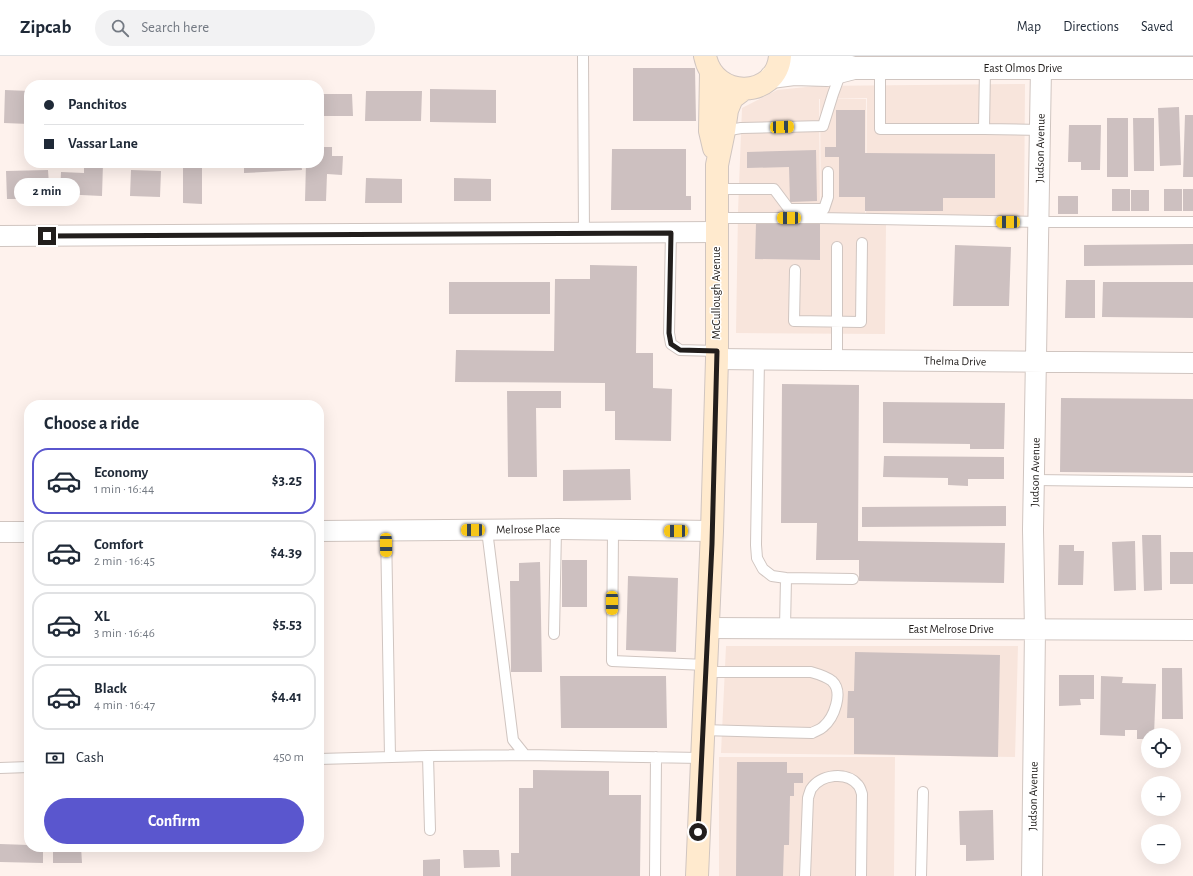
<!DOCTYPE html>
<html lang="en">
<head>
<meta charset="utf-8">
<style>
	body { margin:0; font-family:"Alegreya Sans",sans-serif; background:#f2f2f3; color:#1f2937; height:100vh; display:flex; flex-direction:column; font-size:15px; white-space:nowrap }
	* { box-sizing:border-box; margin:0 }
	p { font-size:13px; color:#747a83 }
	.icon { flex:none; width:22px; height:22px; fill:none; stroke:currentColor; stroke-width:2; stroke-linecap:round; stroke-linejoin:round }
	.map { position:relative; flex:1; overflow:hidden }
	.side { position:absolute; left:24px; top:344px; width:300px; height:452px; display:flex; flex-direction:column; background:#fff; border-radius:16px; box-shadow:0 4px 16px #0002 }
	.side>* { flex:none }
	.top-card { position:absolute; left:24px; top:24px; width:300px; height:88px; border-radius:16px; box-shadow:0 4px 16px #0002; display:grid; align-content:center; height:88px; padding:0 20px; background:#fff }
	.controls { position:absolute; left:1141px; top:672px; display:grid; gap:8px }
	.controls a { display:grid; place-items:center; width:40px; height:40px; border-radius:50%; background:#fff; box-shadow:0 4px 16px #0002; font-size:20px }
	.end { position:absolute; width:18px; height:18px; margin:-9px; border:5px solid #221e1c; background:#fff; box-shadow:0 0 0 2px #fff }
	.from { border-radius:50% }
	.bubble { position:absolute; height:28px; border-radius:14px; background:#fff; box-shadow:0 4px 16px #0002; font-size:13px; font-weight:700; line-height:28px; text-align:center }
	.car { position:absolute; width:12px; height:24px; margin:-12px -6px; border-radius:5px; box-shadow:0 0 3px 1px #0007; background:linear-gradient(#f5c518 24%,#345 0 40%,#f5c518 0 76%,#345 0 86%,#f5c518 0) }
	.top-card b { display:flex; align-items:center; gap:14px; height:38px; font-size:15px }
	.top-card b+b { border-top:1px solid #e0e1e3 }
	.top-card i { width:10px; height:10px; background:#1f2937 }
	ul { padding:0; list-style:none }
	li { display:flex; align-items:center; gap:12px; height:66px; margin:0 8px 6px; padding:0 12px; border:2px solid #e0e1e3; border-radius:16px }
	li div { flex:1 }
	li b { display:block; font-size:15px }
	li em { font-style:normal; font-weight:700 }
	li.active { border-color:#5a56ce }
	li>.icon { width:36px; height:36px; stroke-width:1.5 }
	h2 { padding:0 20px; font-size:18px; line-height:48px }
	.pay { display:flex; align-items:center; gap:10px; height:44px; padding:0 20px; font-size:15px }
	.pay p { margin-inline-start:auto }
	.action { display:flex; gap:8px; margin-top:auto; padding:8px 20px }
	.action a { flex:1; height:46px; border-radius:24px; background:#5a56ce; color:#fff; font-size:16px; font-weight:700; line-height:46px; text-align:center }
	header { display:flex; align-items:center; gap:24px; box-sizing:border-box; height:56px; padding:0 20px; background:#fff; border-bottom:1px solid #e0e1e3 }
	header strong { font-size:19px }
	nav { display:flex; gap:22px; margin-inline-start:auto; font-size:14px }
	.search { width:280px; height:36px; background:#f2f2f3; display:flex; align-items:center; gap:10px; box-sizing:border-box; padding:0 14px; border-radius:22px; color:#747a83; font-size:15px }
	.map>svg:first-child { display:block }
	.built { fill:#f8e5dc }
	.building { fill:#cdc0c0 }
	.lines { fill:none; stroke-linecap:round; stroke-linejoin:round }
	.service-casing { stroke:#d0c5c0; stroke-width:12 }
	.minor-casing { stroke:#d0c5c0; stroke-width:22 }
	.tertiary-casing { stroke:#d0c5c0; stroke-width:24 }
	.secondary-casing { stroke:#d0c5c0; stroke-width:24 }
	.service { stroke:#fff; stroke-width:10 }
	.minor { stroke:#fff; stroke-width:20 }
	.tertiary { stroke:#fff; stroke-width:22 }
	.secondary { stroke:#ffeace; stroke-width:22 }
	.route { stroke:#221e1c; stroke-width:5 }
	.labels { text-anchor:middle; stroke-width:3; stroke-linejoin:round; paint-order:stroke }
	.street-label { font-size:12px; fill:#221e1c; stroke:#fff }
</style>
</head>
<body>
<header>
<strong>Zipcab</strong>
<div class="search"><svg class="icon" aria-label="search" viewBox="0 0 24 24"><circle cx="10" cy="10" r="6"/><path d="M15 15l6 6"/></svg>Search here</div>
<nav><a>Map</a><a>Directions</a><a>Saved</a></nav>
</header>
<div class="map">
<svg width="1193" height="820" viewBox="0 0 1193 820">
	<rect width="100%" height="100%" fill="#fef2ed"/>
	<path class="built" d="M 1025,28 L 1024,168 L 866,167 L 867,42 L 819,43 L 820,156 L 738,156 L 742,52 L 777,34 L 816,30 Z
		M 820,43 L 866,43 L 865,167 L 886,168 L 885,278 L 736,277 L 738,157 L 821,157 Z
		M 726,590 L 1018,590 L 1015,701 L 721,697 Z
		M 719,701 L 895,701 L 894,820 L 719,820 Z"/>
	<path class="building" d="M 633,12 L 695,12 L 696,65 L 633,65 Z
		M 430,33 L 496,34 L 496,67 L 430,66 Z
		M 5,34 L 29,35 L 29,68 L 4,67 Z
		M 366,35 L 422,35 L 421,65 L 365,65 Z
		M 320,38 L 352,38 L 353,60 L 320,60 Z
		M 1179,51 L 1181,109 L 1160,110 L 1158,52 Z
		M 836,54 L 865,54 L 865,97 L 995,98 L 995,142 L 943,142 L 943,155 L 865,155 L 865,141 L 839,141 L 839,101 L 825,101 L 825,91 L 836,91 Z
		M 1185,59 L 1193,59 L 1193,121 L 1183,121 Z
		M 1107,62 L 1128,62 L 1128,121 L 1107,121 Z
		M 1133,62 L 1154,62 L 1154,115 L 1134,115 Z
		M 1069,69 L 1101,69 L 1100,114 L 1081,114 L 1081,106 L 1068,106 Z
		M 319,91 L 332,91 L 332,100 L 343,100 L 342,119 L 327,118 L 326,145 L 305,145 L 306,107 L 319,107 Z
		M 612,93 L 686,93 L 686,140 L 691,140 L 691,154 L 611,154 Z
		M 816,94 L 817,145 L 790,146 L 789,111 L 747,112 L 747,96 Z
		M 84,107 L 103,107 L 102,140 L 60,138 L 61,116 L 84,117 Z
		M 183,107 L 224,107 L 224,112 L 202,112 L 202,148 L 183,147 Z
		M 244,107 L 301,107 L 302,114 L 244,117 Z
		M 48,114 L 49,129 L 36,129 L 36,143 L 7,143 L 6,115 Z
		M 131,114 L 161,115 L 160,141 L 130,140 Z
		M 366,122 L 402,123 L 402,147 L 365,147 Z
		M 454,122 L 491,123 L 491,145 L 454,145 Z
		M 1112,133 L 1130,133 L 1130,155 L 1112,155 Z
		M 1164,133 L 1182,133 L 1182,155 L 1164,155 Z
		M 1183,133 L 1193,133 L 1193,155 L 1183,155 Z
		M 1131,134 L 1149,134 L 1149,155 L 1131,155 Z
		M 1058,140 L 1078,140 L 1078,158 L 1058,158 Z
		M 756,167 L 820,168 L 820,204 L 755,203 Z
		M 1193,188 L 1193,209 L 1084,210 L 1084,189 Z
		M 955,189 L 1011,191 L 1009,250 L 953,250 Z
		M 590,209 L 637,210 L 636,297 L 653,297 L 653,332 L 672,333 L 671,385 L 615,384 L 615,355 L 605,355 L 605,327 L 455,326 L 456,294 L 554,295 L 555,223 L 590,223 Z
		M 1066,224 L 1095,224 L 1095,262 L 1065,262 Z
		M 449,226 L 550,226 L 550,258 L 449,258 Z
		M 1103,226 L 1193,226 L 1193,262 L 1102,261 Z
		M 782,328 L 859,329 L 858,485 L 1005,487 L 1004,527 L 859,525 L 859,504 L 816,504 L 817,467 L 781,467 Z
		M 507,335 L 561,335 L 561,352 L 536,352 L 537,421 L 508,421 Z
		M 1061,342 L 1193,343 L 1193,417 L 1060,416 Z
		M 883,346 L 1005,347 L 1004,393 L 970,393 L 970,388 L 883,387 Z
		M 884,400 L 1004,401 L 1004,423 L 968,423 L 968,430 L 948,429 L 948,422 L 883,421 Z
		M 630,413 L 631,444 L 563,445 L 563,414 Z
		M 1006,450 L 1006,470 L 862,471 L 862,451 Z
		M 1142,479 L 1161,479 L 1162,534 L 1144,535 Z
		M 1135,485 L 1136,534 L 1114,535 L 1112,486 Z
		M 1059,489 L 1074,489 L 1074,495 L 1084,495 L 1083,529 L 1058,529 Z
		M 1170,496 L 1193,496 L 1193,528 L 1170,528 Z
		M 562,504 L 587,504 L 587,551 L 562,551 Z
		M 540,506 L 542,616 L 511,616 L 510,525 L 519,525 L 519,507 Z
		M 628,520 L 678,522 L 676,596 L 626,594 Z
		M 855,596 L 1000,599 L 998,701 L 854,698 L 854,662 L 847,662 L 848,635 L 854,635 Z
		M 1162,612 L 1182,612 L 1183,663 L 1162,663 Z
		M 1059,619 L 1094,619 L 1094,643 L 1080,643 L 1081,649 L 1059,650 Z
		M 560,620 L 666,620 L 667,672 L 561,672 Z
		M 1101,620 L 1123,621 L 1122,627 L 1156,628 L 1154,679 L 1148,679 L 1148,683 L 1137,683 L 1137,674 L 1125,674 L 1125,680 L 1100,679 Z
		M 737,706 L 787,706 L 787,717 L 803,717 L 803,727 L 794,727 L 794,740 L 790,740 L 789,789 L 784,789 L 783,820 L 736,820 Z
		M 533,714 L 609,715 L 609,739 L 641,739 L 640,820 L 511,820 L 511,797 L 519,797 L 519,732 L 533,732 Z
		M 993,754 L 994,804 L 966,805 L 966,789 L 960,789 L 959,755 Z
		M 0,788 L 29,789 L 29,791 L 43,791 L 43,807 L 0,806 Z
		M 53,791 L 81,791 L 82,807 L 53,807 Z
		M 463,794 L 499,794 L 500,811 L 464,812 Z
		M 440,803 L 440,820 L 423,820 L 423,804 Z"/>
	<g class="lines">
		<defs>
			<path id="service" d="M 583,0 L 584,178
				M 880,12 L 880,73 L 984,73 L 985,12
				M 984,73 L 1041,74
				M 724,75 L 741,72 L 823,70 L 833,38 L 841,16
				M 717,133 L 774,133 L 789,153 L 824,153 L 828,141 L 828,116
				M 716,162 L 818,162 L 1039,166 L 1193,166
				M 671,177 L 669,277 L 671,288 L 680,294 L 717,295
				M 795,214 L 794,265 L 861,266 L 862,187
				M 759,303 L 756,489 L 757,502 L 763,513 L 772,520 L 786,522 L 853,523
				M 837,304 L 837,191
				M 1035,424 L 1193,426
				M 386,474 L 390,701
				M 487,474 L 513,684 L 525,699 L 701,702
				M 613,474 L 612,605 L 706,609
				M 785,572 L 786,522
				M 554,578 L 556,473
				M 702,674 L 812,677 C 815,675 820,674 823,671 C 834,662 844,636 832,625 C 826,620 818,618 811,616 L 705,616
				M 428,700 L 525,699
				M 319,703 L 428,700 L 430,774
				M 0,712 L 29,711
				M 655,820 L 656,701
				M 805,820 L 808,742 C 809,739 810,735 811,733 C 821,718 847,715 858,729 C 860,731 861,735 862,738 L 861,820
				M 921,820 L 923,736"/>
			<path id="minor" d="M 0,180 L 716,176
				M 717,303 L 1193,307
				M 319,475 L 559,473 L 712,475
				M 0,476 L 29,476
				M 708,572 L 1193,574
				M 1032,820 L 1035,573 L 1033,474 L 1041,12"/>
			<path id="tertiary" d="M 796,0 L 799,2 L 823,3 L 854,12
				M 771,21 L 794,18 L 827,19 L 854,12 L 1193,12"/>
			<path id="secondary" d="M 705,0 C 714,45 777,42 780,0
				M 711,16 L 710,75 L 714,92
				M 697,820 L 712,475 L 717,303 L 717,109 L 724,75 L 727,54 L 732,42 L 744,33"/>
		</defs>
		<use href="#service" class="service-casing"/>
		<use href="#minor" class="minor-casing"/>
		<use href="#tertiary" class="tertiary-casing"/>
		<use href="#secondary" class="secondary-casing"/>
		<use href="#service" class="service"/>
		<use href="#minor" class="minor"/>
		<use href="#tertiary" class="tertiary"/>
		<use href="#secondary" class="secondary"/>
	</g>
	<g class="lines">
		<path class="route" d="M 47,180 L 671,177 L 669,277 L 671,288 L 680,294 L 717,295 L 712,488 L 698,776"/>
	</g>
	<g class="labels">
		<g class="street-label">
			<text x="1023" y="16">East Olmos Drive</text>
			<text transform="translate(1040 92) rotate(-89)" y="4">Judson Avenue</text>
			<text transform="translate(716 237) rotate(-90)" y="4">McCullough Avenue</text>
			<text transform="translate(955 305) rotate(1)" y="4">Thelma Drive</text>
			<text transform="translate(1035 416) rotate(-89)" y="4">Judson Avenue</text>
			<text transform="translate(528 473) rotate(-1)" y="4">Melrose Place</text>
			<text x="951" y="577">East Melrose Drive</text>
			<text transform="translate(1033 740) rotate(-89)" y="4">Judson Avenue</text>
		</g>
	</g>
</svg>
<div class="controls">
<a><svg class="icon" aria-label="locate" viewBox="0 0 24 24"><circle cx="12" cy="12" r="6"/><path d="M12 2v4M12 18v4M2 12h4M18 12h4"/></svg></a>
<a>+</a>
<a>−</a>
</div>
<i class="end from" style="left:698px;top:776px"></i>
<i class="end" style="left:47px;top:180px"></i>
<div class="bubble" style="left:14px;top:122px;width:66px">2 min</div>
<i class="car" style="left:782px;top:71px;rotate:88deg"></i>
<i class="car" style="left:789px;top:162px;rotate:270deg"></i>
<i class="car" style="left:1008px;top:166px;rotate:271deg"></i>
<i class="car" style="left:473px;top:474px;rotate:270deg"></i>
<i class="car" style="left:676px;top:475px;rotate:270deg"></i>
<i class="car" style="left:386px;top:489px;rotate:179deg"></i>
<i class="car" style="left:612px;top:547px;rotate:180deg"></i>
<div class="top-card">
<b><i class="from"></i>Panchitos</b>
<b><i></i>Vassar Lane</b>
</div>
<section class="side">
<h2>Choose a ride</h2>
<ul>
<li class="active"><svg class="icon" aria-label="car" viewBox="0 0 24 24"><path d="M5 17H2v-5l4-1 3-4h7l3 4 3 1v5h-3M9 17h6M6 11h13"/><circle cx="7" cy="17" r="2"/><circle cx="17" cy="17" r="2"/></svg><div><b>Economy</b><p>1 min · 16:44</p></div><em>$3.25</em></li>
<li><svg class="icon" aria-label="car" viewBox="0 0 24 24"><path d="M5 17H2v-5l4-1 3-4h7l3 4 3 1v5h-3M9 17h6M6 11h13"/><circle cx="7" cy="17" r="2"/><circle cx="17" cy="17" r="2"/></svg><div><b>Comfort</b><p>2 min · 16:45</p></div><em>$4.39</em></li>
<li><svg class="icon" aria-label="car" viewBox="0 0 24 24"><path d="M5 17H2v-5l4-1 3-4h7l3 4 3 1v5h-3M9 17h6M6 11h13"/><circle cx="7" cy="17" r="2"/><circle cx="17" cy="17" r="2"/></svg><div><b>XL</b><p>3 min · 16:46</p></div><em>$5.53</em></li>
<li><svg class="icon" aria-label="car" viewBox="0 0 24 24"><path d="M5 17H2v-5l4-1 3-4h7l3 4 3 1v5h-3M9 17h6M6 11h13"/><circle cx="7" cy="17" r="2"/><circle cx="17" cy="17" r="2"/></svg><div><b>Black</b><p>4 min · 16:47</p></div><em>$4.41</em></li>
</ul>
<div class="pay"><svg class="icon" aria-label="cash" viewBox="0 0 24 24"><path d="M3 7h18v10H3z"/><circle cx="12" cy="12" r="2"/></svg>Cash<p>450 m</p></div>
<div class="action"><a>Confirm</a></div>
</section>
</div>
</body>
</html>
